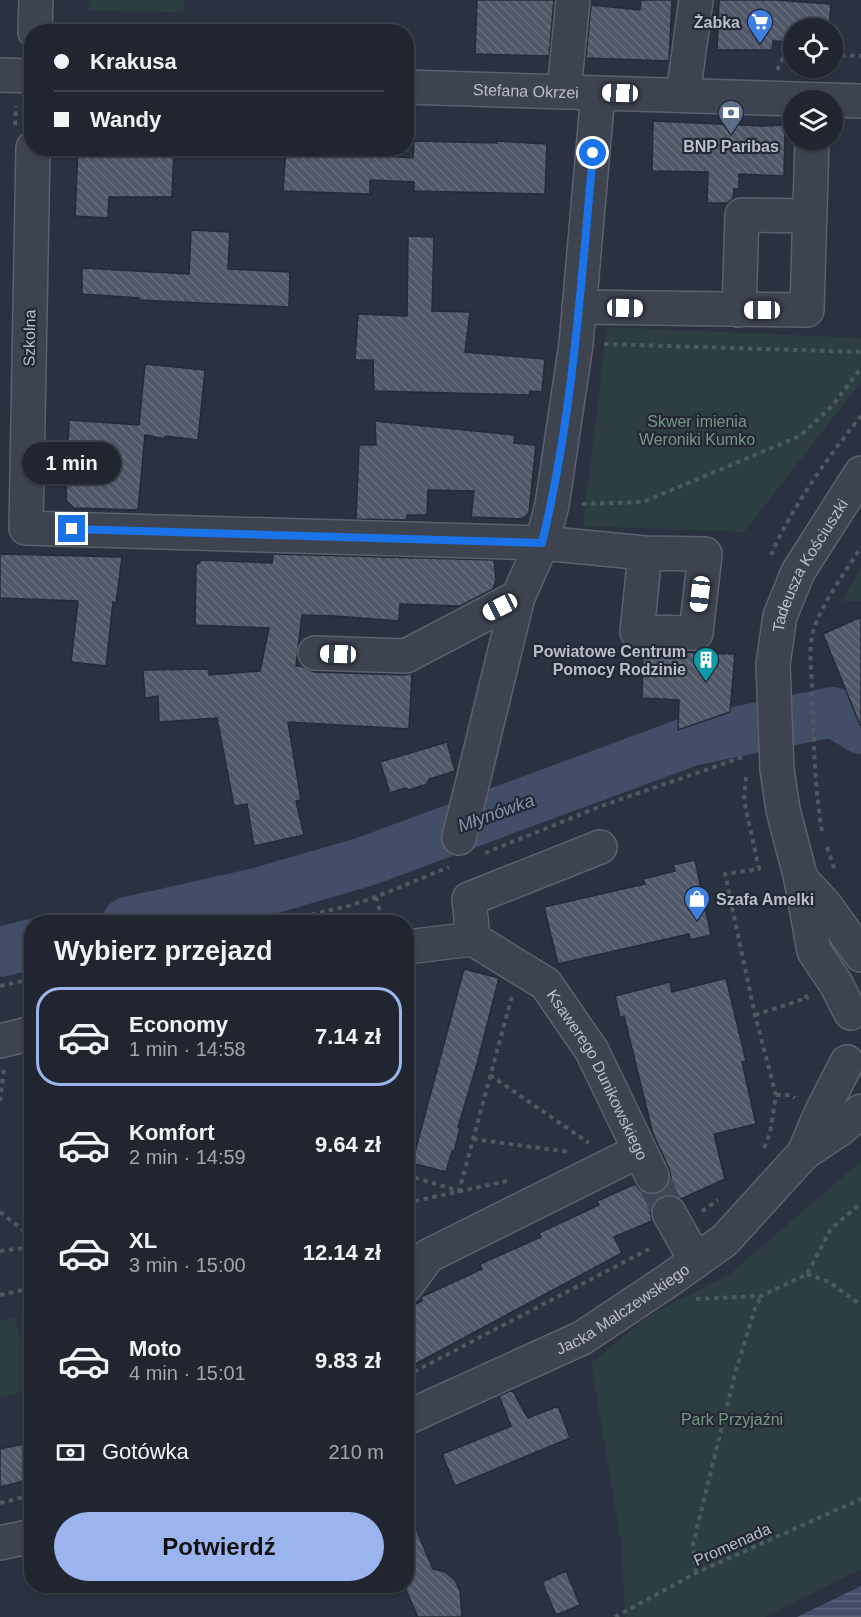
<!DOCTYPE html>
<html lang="pl">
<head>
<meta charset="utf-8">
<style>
	body { margin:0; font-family:Helvetica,sans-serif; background:#2d313c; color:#f1f3f6; height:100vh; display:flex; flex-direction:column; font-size:22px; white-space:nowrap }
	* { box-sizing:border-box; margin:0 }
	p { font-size:20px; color:#a2a5ab }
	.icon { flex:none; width:33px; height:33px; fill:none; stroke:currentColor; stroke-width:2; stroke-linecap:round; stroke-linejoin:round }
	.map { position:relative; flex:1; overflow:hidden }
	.panel { position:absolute; left:24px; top:915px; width:390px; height:678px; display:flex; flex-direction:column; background:#202530; border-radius:24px; box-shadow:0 2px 4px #0004,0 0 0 2px #3d424c }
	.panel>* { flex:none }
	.guide { position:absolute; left:24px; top:24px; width:390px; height:132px; border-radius:24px; box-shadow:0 2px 4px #0004,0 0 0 2px #3d424c; display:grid; align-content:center; height:132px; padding:0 30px; background:#202530 }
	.buttons { position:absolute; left:783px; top:18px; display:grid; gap:12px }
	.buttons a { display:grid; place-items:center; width:60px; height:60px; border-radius:50%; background:#202530; box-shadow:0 2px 4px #0004,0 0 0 2px #3d424c; font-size:30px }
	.end { position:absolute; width:27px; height:27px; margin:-14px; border:8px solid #1a73e8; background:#fff; box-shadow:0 0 0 3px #fff }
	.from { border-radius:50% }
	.bubble { position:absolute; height:42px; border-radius:21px; background:#202530; box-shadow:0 2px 4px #0004,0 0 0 2px #3d424c; font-size:20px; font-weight:800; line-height:42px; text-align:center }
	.car { position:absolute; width:18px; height:36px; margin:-18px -9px; border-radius:8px; box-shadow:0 0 4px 2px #0007; background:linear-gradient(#fff 24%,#345 0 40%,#fff 0 76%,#345 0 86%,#fff 0) }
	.guide b { display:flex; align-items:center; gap:21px; height:57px; font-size:22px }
	.guide b+b { border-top:2px solid #3d424c }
	.guide i { width:15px; height:15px; background:#f1f3f6 }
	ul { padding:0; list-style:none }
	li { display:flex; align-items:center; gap:18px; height:99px; margin:0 12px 9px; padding:0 18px; border:3px solid transparent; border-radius:24px }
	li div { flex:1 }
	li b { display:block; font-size:22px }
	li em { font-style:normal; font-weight:800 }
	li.selected { border-color:#9cb4ed }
	li>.icon { width:54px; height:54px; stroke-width:1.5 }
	h2 { padding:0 30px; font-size:27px; line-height:72px }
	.pay { display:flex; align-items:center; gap:15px; height:66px; padding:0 30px; font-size:22px }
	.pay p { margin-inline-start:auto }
	.action { display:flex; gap:12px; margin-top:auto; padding:12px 30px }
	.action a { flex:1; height:69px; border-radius:36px; background:#9cb4ed; color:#111; font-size:24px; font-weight:800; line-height:69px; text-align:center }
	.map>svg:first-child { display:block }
	.green { fill:#2d3e42 }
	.water { fill:url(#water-rules) }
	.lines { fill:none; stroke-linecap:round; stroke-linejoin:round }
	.river { stroke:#424d67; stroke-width:50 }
	.building { fill:url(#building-back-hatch); stroke:#242a37; stroke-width:1.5 }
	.minor-tunnel { stroke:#404655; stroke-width:33; stroke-dasharray:33 16; stroke-linecap:butt }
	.minor-casing { stroke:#5c616d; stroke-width:36 }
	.path { stroke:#4c5b60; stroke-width:4; stroke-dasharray:4.5 4.5; stroke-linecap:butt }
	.minor { stroke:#3e4350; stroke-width:33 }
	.route { stroke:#1a73e8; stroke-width:8 }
	.labels { text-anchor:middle; stroke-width:4.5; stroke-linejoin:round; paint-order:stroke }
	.poi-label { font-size:16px; font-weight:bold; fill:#bbbfca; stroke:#222835; text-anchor:end }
	.street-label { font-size:16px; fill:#bbbfca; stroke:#222835 }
	.park-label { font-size:16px; fill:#759880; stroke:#222835 }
	.water-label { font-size:18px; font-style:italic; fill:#8693ae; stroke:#222835 }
</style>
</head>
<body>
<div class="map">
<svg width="861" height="1617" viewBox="0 0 861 1617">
	<defs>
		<pattern id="water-rules" width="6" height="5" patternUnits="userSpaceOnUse" patternTransform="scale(1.5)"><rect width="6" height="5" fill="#424d67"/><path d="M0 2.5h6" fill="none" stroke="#5b657b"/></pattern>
		<pattern id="building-back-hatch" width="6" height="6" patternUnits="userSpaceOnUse" patternTransform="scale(1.5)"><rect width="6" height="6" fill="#505868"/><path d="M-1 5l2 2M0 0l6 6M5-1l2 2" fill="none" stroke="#676e7c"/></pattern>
	</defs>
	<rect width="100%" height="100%" fill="#2a3140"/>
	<path class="green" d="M 90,0 L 184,0 L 183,12 L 89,11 Z
		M 607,327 L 861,338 L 861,382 L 744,532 L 583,526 Z
		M 861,569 L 861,601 L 842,601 Z
		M 861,1161 L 861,1569 L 764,1617 L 625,1617 L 621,1542 L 591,1363 L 650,1315 L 730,1274 Z
		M 31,1312 L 32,1312 L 31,1365 L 20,1315 Z
		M 15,1317 L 31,1390 L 0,1397 L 0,1321 Z"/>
	<path class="water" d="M 861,1586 L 861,1617 L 797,1617 Z"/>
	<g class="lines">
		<path class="river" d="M 127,922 L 257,893 L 364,862 L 691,741 L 833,712 L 861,729
			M 0,952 L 32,944"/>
	</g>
	<path class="building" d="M 477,0 L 554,0 L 549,56 L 475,54 Z
		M 641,0 L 672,0 L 669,61 L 586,58 L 591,5 L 640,10 Z
		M 719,0 L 774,0 L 831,4 L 829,28 L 794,28 L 794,42 L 773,41 L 772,50 L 717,50 Z
		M 653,121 L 762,126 L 785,125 L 784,176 L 739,174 L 739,189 L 734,189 L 733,198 L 728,203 L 707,203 L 708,172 L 652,171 Z
		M 414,141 L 497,143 L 497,141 L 547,144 L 545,194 L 414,191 L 414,182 L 370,180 L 370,194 L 283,191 L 286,148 L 371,148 L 371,155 L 413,158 Z
		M 78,148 L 174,148 L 172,197 L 109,197 L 108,218 L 75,216 Z
		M 191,230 L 230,232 L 228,269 L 290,272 L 289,307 L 139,300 L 139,298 L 82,294 L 82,268 L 189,274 Z
		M 408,236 L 434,237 L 432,311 L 470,312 L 465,352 L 545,359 L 542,392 L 530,391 L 529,395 L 374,391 L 373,360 L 355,360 L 358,314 L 407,316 Z
		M 145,364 L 205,370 L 198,440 L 165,436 L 165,439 L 145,435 L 138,510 L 74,508 L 66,500 L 69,420 L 139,425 Z
		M 375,421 L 515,435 L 514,443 L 536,445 L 529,513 L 522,519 L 471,517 L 474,491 L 428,490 L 427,515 L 407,515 L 407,520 L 356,519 L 359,445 L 376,445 Z
		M 0,554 L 122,557 L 116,603 L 113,602 L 106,666 L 71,662 L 78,601 L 0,598 Z
		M 273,554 L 494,560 L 496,580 L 493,589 L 460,606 L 400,604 L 399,621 L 335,616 L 302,615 L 296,666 L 302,666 L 314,672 L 405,675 L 412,673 L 409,729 L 288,722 L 301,800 L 296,801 L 304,835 L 254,846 L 247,804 L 234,806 L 217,718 L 159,722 L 158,696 L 145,698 L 143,670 L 209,669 L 209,675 L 260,671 L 269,628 L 195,625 L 196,565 L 202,560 L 272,563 Z
		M 861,617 L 861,725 L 860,725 L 823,634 Z
		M 643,651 L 735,654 L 730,712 L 678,730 L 679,700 L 642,698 Z
		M 447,742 L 455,771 L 429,779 L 427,784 L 409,790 L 405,788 L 390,793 L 380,762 Z
		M 695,860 L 711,935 L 690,940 L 689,934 L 558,964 L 544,907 L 645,884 L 643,879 L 675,871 L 673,865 Z
		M 464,969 L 499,978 L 477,1064 L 458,1127 L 460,1128 L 454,1152 L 452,1151 L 446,1172 L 412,1163 Z
		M 726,978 L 746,1061 L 742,1062 L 756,1124 L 714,1134 L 725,1179 L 681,1199 L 670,1194 L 659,1197 L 653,1204 L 650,1212 L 652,1221 L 614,1237 L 622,1253 L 406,1369 L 406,1308 L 422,1301 L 421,1297 L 482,1269 L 480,1264 L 541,1237 L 539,1233 L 599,1205 L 597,1201 L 635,1184 L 641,1191 L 650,1195 L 660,1193 L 667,1187 L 671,1178 L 669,1168 L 653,1134 L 624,1016 L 620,1018 L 615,996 L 670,982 L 672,992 Z
		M 512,1390 L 528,1418 L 558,1406 L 570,1438 L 455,1486 L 442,1454 L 511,1426 L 499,1396 Z
		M 32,1442 L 32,1479 L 0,1487 L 0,1449 Z
		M 406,1505 L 433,1569 L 445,1572 L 455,1580 L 460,1591 L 462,1617 L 418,1617 L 406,1590 Z
		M 566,1571 L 580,1605 L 556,1615 L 542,1582 Z"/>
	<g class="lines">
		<path class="minor-tunnel" d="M 652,1176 L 669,1213"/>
		<defs>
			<g id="minor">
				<path d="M 35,32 L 36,0"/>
				<path d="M 0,75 L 32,76"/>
				<path id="s1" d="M 406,87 L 861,101"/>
				<path d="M 564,91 L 573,0"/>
				<path d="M 683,95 L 696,0"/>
				<path d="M 33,148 L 26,528 L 542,543 L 645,553 L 705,554 L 696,633 L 637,632 L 645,553"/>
				<path d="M 579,307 L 807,310 L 812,140"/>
				<path d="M 739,310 L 742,215 L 810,216"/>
				<path d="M 315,653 L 406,656 L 518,597 L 542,543 L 552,505 L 576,344 L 598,93"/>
				<path d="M 459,838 L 518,597"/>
				<path d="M 801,879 L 825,905 L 861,955"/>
				<path d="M 473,939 L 469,899 L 600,847"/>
				<path id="s2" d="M 406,947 L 473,939 L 546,984 L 592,1051 L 652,1176"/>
				<path id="s3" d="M 851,1013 L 836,984 L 814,951 L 801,879 L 783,810 L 777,769 L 773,664 L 780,616 L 798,572 L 861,473"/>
				<path d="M 0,1041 L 32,1033"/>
				<path d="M 804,1153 L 821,1113 L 847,1062"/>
				<path d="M 669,1213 L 696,1261"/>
				<path d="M 406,1286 L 428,1256 L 639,1151"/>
				<path id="s4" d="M 406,1418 L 582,1338 L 669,1280 L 725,1240 L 804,1153 L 840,1129 L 861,1111"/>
				<path d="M 0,1543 L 32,1536"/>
			</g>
		</defs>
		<use href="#minor" class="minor-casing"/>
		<path class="path" d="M 832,55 L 861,56
			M 777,70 L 785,54 L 794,54
			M 15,125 L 16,106
			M 604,344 L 861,352
			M 582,504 L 643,502 L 800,436 L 832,406 L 861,368
			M 771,555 C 791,508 829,456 861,416
			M 746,777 L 744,800 L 759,869 L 725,874 L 755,1015 L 776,1095 L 770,1133 L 763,1151
			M 822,831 C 814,785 814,739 812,692 C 812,674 808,650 813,632 C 820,606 846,571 861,547
			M 827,847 L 834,868
			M 485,853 L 604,805 L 746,756
			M 376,897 L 383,922
			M 276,922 L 345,907 L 376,897 L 449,867
			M 0,986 L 32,979
			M 755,1015 L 807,998 L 805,994
			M 490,1075 L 589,1143
			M 776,1095 L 791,1095 L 795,1098
			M 0,1101 L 4,1069
			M 473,1139 L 569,1152
			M 406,1175 L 459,1191 L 512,996
			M 406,1203 L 507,1181
			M 702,1211 L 718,1200
			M 0,1212 L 32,1237
			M 0,1251 L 32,1247
			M 807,1274 L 829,1282 L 861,1305
			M 0,1295 L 32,1288
			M 696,1299 L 761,1296 L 807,1274 L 831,1229 L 861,1203
			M 406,1376 L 649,1249
			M 0,1503 L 32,1495
			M 696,1573 L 693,1544 L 735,1374 L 755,1308 L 761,1297
			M 615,1617 L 696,1573 L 861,1499"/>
		<use href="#minor" class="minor"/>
	</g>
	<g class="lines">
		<path class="route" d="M 72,529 L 542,543 C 573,415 581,283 593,153"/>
	</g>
	<defs>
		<symbol id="supermarket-pin" viewBox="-11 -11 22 30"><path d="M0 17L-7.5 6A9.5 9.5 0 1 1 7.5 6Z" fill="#3f7fe0" stroke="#222835"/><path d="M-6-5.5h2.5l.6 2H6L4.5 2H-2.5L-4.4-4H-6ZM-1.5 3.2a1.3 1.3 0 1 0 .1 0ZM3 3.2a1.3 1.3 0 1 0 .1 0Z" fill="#fff"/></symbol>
		<symbol id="bank-pin" viewBox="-11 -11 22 30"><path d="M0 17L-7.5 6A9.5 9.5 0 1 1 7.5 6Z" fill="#5c6f8a" stroke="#222835"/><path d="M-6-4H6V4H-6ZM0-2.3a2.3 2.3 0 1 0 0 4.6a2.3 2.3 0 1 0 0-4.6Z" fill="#fff"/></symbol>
		<symbol id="building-pin" viewBox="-11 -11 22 30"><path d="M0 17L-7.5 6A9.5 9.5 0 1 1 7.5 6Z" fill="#0f9aa8" stroke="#222835"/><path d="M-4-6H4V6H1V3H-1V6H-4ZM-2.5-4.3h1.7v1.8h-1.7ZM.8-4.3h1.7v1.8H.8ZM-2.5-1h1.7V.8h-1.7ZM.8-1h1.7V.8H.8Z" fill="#fff"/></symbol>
		<symbol id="shop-pin" viewBox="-11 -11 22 30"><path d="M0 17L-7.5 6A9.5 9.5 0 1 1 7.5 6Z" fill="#3f7fe0" stroke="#222835"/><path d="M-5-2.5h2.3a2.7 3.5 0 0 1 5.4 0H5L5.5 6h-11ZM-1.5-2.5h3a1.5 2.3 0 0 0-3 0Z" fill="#fff"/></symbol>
	</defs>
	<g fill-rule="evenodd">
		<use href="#supermarket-pin" x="745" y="7" width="30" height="40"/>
		<use href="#bank-pin" x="716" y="98" width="30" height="40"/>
		<use href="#building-pin" x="691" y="645" width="30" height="40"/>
		<use href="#shop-pin" x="682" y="884" width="30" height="40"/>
	</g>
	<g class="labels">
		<g class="poi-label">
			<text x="740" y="28">Żabka</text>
			<text x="731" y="152" text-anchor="middle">BNP Paribas</text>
			<text x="686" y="657">Powiatowe Centrum<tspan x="686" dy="18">Pomocy Rodzinie</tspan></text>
			<text x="716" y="905" text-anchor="start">Szafa Amelki</text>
		</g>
		<g class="street-label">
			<text dy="6" stroke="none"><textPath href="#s1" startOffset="120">Stefana Okrzei</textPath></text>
			<text transform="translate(29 338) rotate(-89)" y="6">Szkolna</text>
			<text dy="6" stroke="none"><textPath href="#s3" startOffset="470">Tadeusza Kościuszki</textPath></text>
			<text dy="6" stroke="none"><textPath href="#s2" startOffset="258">Ksawerego Dunikowskiego</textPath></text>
			<text dy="6" stroke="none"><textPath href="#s4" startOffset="243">Jacka Malczewskiego</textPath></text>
			<text transform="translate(732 1544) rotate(-24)" y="6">Promenada</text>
		</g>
		<g class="park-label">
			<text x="697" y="427">Skwer imienia<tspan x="697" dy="18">Weroniki Kumko</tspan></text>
			<text x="732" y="1425">Park Przyjaźni</text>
		</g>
		<g class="water-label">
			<text transform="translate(496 813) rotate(-20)" y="6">Młynówka</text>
		</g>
	</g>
</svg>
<div class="buttons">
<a><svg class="icon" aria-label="locate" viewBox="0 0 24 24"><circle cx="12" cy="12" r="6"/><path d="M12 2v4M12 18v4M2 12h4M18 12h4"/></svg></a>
<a><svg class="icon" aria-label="layers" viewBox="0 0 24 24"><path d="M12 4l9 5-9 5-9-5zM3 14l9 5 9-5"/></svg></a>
</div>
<i class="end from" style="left:593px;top:153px"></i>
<i class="end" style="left:72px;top:529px"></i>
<div class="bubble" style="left:22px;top:442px;width:99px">1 min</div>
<i class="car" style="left:620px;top:93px;rotate:272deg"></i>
<i class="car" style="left:625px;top:308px;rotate:91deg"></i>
<i class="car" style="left:762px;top:310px;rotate:270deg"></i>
<i class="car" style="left:700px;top:594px;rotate:187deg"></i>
<i class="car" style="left:500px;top:607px;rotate:243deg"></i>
<i class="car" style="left:338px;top:654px;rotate:272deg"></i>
<div class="guide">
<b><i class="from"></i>Krakusa</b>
<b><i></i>Wandy</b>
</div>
<section class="panel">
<h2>Wybierz przejazd</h2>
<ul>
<li class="selected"><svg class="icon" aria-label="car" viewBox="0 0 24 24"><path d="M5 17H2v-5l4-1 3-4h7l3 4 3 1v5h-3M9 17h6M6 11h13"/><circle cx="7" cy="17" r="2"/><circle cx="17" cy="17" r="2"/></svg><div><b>Economy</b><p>1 min · 14:58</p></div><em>7.14 zł</em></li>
<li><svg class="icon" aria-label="car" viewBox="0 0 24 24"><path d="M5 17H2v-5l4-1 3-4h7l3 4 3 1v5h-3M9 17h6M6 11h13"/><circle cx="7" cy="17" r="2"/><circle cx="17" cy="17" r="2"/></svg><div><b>Komfort</b><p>2 min · 14:59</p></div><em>9.64 zł</em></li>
<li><svg class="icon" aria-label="car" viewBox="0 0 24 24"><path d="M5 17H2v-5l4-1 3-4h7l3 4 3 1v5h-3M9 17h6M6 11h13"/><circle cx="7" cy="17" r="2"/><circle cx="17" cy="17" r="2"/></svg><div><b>XL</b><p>3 min · 15:00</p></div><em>12.14 zł</em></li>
<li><svg class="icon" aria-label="car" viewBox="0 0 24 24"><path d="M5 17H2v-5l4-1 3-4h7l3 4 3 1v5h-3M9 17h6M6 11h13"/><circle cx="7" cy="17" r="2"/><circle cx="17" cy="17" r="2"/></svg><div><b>Moto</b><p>4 min · 15:01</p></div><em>9.83 zł</em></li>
</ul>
<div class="pay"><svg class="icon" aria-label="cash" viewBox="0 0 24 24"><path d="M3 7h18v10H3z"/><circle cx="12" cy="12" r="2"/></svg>Gotówka<p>210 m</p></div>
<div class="action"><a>Potwierdź</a></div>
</section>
</div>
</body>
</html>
